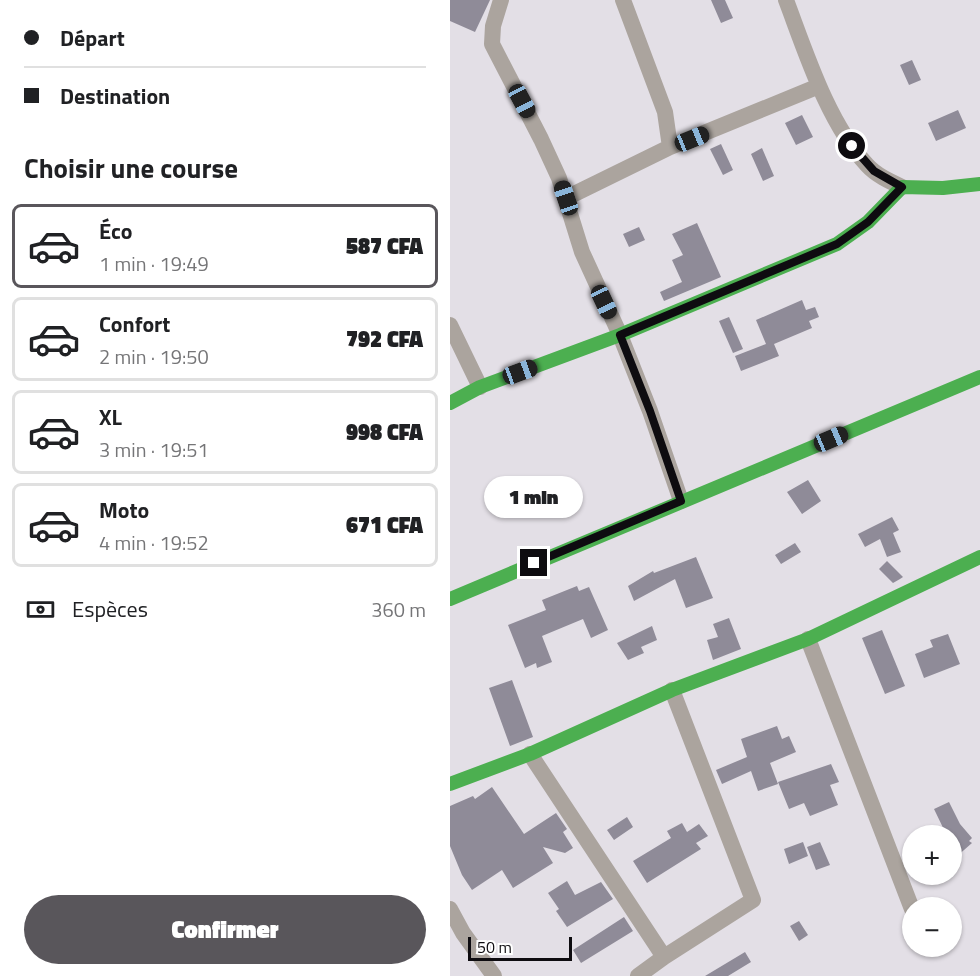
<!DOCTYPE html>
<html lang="fr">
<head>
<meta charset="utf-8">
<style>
	body { margin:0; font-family:"Titillium Web",sans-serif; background:#f2f2f2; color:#202124; height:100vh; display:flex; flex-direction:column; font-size:22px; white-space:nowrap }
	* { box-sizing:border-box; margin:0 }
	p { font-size:20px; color:#757577 }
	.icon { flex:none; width:33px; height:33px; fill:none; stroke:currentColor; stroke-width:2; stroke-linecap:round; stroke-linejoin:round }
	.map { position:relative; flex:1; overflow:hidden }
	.drawer { display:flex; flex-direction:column; background:#fff; width:450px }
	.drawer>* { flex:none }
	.banner { display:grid; align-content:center; height:132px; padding:0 24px; background:#fff }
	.tools { position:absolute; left:452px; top:825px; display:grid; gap:12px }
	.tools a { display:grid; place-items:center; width:60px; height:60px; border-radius:50%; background:#fff; box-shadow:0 2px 4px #0004; font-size:30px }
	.scale { position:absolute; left:18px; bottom:15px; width:104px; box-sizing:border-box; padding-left:6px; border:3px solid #0e0c10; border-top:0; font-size:16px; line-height:21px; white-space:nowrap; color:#0e0c10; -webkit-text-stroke:4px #fff; paint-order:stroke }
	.end { position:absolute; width:27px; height:27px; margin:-14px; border:8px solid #0e0c10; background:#fff; box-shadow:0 0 0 3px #fff }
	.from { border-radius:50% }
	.bubble { position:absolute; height:42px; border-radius:21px; background:#fff; box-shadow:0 2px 4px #0004; font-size:20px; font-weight:800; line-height:42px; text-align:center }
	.car { position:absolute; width:18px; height:36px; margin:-18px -9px; border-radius:8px; box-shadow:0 0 4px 2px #0007; background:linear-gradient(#222 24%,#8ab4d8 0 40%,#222 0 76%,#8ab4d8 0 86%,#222 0) }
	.banner b { display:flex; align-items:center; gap:21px; height:57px; font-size:22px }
	.banner b+b { border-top:2px solid #e0e0e0 }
	.banner i { width:15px; height:15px; background:#202124 }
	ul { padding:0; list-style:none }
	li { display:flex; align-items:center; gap:18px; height:84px; margin:0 12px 9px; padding:0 12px; border:3px solid #e0e0e0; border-radius:9px }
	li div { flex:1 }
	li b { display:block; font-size:22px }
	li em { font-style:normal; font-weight:800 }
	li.selected { border-color:#59565b }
	li>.icon { width:54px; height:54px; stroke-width:1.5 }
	h2 { padding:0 24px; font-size:27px; line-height:72px }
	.pay { display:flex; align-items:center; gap:15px; height:66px; padding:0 24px; font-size:22px }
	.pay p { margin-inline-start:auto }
	.button { display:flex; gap:12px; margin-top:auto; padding:12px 24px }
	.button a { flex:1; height:69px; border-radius:36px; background:#59565b; color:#fff; font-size:24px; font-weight:800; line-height:69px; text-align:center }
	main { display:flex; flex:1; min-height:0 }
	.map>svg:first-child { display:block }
	.building { fill:#8f8b98 }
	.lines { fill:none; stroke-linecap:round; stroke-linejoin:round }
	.street { stroke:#aba49e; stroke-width:16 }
	.fast { stroke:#4caf50; stroke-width:14 }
	.route { stroke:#0e0c10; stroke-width:8 }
</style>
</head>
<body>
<main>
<section class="drawer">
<div class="banner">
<b><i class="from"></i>Départ</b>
<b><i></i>Destination</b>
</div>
<h2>Choisir une course</h2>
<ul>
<li class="selected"><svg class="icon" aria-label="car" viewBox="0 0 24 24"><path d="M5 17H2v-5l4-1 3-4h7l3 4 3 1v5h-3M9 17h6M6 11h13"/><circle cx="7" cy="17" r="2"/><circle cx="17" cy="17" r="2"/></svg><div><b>Éco</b><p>1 min · 19:49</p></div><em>587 CFA</em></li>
<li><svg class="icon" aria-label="car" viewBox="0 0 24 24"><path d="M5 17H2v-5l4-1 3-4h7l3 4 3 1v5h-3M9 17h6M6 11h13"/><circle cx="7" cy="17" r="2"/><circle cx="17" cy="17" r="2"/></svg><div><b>Confort</b><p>2 min · 19:50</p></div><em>792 CFA</em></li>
<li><svg class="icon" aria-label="car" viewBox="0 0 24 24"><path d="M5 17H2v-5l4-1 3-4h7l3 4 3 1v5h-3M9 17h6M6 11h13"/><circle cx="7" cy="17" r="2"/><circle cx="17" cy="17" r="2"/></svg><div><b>XL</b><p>3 min · 19:51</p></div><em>998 CFA</em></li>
<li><svg class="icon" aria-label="car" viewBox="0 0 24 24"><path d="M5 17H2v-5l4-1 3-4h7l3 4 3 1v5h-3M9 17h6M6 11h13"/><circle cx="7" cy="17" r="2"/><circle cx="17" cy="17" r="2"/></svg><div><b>Moto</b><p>4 min · 19:52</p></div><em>671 CFA</em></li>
</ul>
<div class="pay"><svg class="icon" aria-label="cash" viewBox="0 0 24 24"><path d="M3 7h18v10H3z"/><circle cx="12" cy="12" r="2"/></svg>Espèces<p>360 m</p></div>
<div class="button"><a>Confirmer</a></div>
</section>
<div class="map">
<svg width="530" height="976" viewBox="0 0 530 976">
	<rect width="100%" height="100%" fill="#e3dfe6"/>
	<path class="building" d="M 0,0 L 40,0 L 25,32 L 0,21 Z
		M 261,0 L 275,0 L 283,18 L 271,23 Z
		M 462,60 L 471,80 L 459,85 L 450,65 Z
		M 508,110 L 516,128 L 486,141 L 478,123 Z
		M 352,115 L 363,137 L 346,145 L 335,123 Z
		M 271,144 L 283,170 L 273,175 L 260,149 Z
		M 312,148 L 324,176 L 313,181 L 301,154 Z
		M 247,223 L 271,277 L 214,301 L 210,292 L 232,282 L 222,260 L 233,255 L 222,234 Z
		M 189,227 L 195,240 L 179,247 L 173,234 Z
		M 352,300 L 356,310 L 365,307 L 369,317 L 359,321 L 362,328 L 324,344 L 329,356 L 291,371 L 285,356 L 316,344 L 306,320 Z
		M 279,317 L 293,349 L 283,353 L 269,321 Z
		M 358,480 L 371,501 L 352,514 L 337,492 Z
		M 442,517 L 449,530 L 443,533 L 451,552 L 437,557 L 430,539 L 415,547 L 408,534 Z
		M 345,543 L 351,552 L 331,564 L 325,555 Z
		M 246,557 L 263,598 L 236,608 L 225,579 L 184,601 L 178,586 L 203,571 L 204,573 Z
		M 437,561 L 453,577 L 450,579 L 443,583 L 429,569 Z
		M 127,586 L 129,591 L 139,587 L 158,630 L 141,638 L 133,619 L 92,636 L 102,662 L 87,668 L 86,663 L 75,668 L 58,625 L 96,610 L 92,600 Z
		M 279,618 L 291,649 L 263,660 L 257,640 L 268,637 L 263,624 Z
		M 202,626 L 207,640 L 191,647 L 194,653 L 178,660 L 167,643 Z
		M 432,630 L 455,686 L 435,694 L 412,638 Z
		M 498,634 L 510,664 L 474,678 L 465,654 L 483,647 L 480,640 Z
		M 62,680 L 83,737 L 60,746 L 39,688 Z
		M 327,726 L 332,739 L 339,736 L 346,752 L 320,763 L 328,784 L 308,791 L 301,771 L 272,784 L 266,770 L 297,757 L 291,739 Z
		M 381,764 L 389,782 L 380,785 L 388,805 L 360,816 L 354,803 L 339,809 L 328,782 Z
		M 42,787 L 74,834 L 106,813 L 117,829 L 113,832 L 123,848 L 115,853 L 93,847 L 103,863 L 63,888 L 52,870 L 22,890 L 12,875 L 0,846 L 0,806 L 23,796 L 25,799 Z
		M 499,802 L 510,824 L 522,838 L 519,841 L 522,843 L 506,857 L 501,851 L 501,836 L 497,836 L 484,809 Z
		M 177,817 L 183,827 L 164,840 L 157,830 Z
		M 232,823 L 237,832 L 249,824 L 258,836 L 246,843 L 251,849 L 197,883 L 183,861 L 221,838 L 217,831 Z
		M 353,842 L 358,856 L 339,864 L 334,849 Z
		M 370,842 L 380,865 L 366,870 L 357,847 Z
		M 117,881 L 125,895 L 151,882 L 163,899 L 117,927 L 106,911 L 109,909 L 98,893 Z
		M 174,917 L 183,931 L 131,963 L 123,950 Z
		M 349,921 L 358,935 L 349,941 L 340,926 Z
		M 295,952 L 301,962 L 278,976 L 255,976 Z"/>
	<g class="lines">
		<path class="street" d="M 51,0 L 43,26 L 42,44 L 91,139 L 109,178 L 132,252 L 170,335 L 200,411 L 231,501
			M 173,0 L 215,112 L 220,147
			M 336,0 C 356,53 378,123 417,165 C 426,175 439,181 452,187
			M 116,198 L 220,147 L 369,86
			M 0,325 L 30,387
			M 358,639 L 462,909
			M 80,754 L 214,957
			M 0,909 L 13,933 L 44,976
			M 188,976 L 214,957 L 303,900 L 222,690"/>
		<path class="fast" d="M 0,403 L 30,387 L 170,335 L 387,244 L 418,222 L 452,187 L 493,188 L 530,184
			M 0,599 L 530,377
			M 0,784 L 80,754 L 222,690 L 358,639 L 530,557"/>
	</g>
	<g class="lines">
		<path class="route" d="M 84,563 L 231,501 L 200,411 L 170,335 L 387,244 L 418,222 L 452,187 L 424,171 L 402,146"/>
	</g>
</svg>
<div class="tools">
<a>+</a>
<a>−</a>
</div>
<div class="scale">50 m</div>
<i class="end from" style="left:402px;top:146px"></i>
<i class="end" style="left:84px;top:563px"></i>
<div class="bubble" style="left:34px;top:476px;width:99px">1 min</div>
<i class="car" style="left:72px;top:101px;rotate:152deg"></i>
<i class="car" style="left:242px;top:139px;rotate:68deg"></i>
<i class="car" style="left:116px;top:198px;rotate:341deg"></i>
<i class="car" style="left:154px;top:302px;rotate:155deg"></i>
<i class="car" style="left:70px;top:372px;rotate:70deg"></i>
<i class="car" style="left:381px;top:439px;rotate:67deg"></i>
</div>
</main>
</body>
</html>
